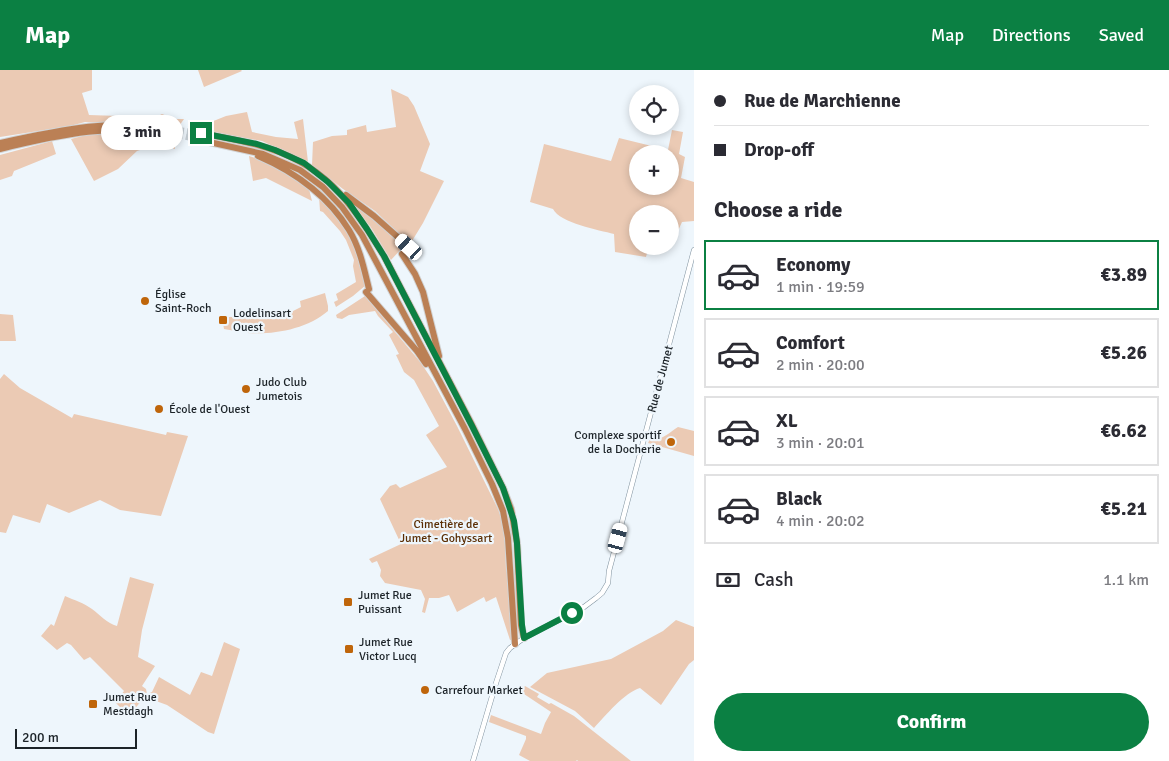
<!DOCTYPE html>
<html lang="en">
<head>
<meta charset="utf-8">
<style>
	body { margin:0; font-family:Signika,sans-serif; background:#f2f2f3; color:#2b2b33; height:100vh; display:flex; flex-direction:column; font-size:19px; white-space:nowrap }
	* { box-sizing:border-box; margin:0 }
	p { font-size:16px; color:#7c7c81 }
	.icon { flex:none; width:28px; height:28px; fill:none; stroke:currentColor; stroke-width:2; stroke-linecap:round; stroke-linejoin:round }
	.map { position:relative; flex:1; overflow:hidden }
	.side { display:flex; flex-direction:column; background:#fff; width:475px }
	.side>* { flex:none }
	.banner { display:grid; align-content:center; height:110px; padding:0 20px; background:#fff }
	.controls { position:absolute; left:629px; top:15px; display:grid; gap:10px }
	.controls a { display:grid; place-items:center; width:50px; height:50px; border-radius:50%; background:#fff; box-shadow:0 2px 8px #0003; font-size:25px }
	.scale { position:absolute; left:15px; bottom:12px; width:122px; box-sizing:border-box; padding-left:5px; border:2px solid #1c2328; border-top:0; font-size:14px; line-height:18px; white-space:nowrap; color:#1c2328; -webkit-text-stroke:4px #eef6fc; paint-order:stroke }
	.end { position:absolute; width:22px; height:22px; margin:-11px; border:6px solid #0b8043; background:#fff; box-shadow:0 0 0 2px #fff }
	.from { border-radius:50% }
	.bubble { position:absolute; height:35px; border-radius:18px; background:#fff; box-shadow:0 2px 8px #0003; font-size:16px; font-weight:700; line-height:35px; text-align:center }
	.car { position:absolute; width:15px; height:30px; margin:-15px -8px; border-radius:6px; box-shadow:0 0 4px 1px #0007; background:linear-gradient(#fff 24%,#345 0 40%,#fff 0 76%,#345 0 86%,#fff 0) }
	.banner b { display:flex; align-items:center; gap:18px; height:48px; font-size:19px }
	.banner b+b { border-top:1px solid #e1e1e2 }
	.banner i { width:12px; height:12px; background:#2b2b33 }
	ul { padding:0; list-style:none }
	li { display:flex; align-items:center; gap:15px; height:70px; margin:0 10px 8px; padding:0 10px; border:2px solid #e1e1e2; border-radius:0px }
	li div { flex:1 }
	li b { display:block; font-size:19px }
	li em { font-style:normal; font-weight:700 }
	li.current { border-color:#0b8043 }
	li>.icon { width:45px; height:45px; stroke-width:1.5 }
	h2 { padding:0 20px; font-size:22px; line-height:60px }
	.pay { display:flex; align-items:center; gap:12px; height:55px; padding:0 20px; font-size:19px }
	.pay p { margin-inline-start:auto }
	.cta { display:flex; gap:10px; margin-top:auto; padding:10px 20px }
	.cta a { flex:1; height:58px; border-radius:30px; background:#0b8043; color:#fff; font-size:20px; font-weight:700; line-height:58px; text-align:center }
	header { display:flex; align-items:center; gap:30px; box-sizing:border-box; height:70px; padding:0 25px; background:#0b8043; color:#fff }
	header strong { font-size:24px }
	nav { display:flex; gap:28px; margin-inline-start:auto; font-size:18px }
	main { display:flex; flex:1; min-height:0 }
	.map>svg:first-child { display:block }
	.green { fill:#ebcab4; fill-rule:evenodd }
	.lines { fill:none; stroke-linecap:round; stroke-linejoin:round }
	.highway-tunnel { stroke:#c4ccd2; stroke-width:6; stroke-dasharray:6 3; stroke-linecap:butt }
	.minor-casing { stroke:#7f919e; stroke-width:5.5 }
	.highway-casing { stroke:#d2d3d4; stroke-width:8 }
	.minor { stroke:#fff; stroke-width:4.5 }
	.highway { stroke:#bb8055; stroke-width:6 }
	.route { stroke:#0b8043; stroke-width:6 }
	.poi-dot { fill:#bf650a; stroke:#eef6fc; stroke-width:2 }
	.labels { text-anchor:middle; stroke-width:4.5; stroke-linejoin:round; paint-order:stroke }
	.poi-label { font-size:12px; fill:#1c2328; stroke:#eef6fc; text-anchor:start }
	.street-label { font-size:12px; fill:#1c2328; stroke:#eef6fc }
	.park-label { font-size:12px; fill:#5b2e04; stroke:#eef6fc }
</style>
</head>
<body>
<header>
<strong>Map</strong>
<nav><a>Map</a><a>Directions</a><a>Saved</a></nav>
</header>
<main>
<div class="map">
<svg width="694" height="691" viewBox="0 0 694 691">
	<rect width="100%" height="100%" fill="#eef6fc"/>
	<path class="green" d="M 0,0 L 92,0 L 92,20 L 82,23 L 89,45 L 119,46 L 152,49 L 162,44 L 174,49 L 184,49 L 177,59 L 149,55 L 85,52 L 70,56 L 0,67 Z
		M 198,0 L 241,0 L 242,1 L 204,17 Z
		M 391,19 L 408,27 L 414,36 L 430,74 L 420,101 L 444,111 L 423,153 L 412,171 L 407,171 L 375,141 L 343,119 L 312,95 L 313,72 L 332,66 L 347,65 L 347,60 L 366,55 L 367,62 L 396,57 Z
		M 247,42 L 252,62 L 276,67 L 298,69 L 294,52 L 303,49 L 308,92 L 262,71 L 201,60 L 201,56 L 226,46 Z
		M 672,60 L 683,62 L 679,84 L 685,87 L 681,108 L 694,112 L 694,151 L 682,152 L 677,163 L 670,162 L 670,144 L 638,144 L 638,176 L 649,176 L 646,187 L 615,182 L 614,164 C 599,160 560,153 553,139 L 530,132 L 544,74 L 611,91 L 619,68 L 668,80 ZM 638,84 L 670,84 L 670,116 L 638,116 Z
		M 136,63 L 175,69 L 175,79 L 163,75 L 155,75 L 137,81 L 118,99 L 94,111 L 71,69 L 90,64 Z
		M 52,71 L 56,84 L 14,101 L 12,106 L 0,110 L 0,85 Z
		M 249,86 L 273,94 L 309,119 L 312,131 L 266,108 L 253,111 Z
		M 319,126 L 345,157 L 358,186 L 366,215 L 353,226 L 336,237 L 334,232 L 338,230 L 336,224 L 356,212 L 353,196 L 354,190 L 346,170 L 340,161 L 323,142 L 320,141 Z
		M 352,130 L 398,171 L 403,177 L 391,190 L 370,156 C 362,149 357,140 352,130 Z
		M 325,223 L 328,236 L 328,241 C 307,259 274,265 247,263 C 239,262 232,260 224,259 L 222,247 L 242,247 L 287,244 L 301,237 L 300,231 Z
		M 365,226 L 421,293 L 433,311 L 457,356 L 498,439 L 503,453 L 505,466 L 506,500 L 508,505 L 513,569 L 510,570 L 496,527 L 486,532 L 484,527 L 457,542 L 449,525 L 439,528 L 429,528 L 425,543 L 422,542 L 425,529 L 421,520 L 385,513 L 380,506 L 381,500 L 377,491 L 372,493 L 369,489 L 401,474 L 380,429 L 390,416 L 396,414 L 400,418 L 447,397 L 426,365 L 439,356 L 414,310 L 404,302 L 396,285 L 399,284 L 389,265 L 393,262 L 378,246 L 375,241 L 349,245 L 342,249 L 337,248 L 336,245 Z
		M 0,244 L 13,245 L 16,271 L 0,271 Z
		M 4,304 L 20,318 L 72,348 L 74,344 L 166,365 L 167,362 L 188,366 L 161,446 L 120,440 L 100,430 L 69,443 L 47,434 L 40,453 L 13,445 L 6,463 L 0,462 L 0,309 Z
		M 678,357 L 694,361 L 694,386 L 648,373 L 650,369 C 660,372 670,362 678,357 Z
		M 130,507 L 154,514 L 142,560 L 138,587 L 155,596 L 142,616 L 146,619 L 147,624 L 152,622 L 159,607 L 190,625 L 201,602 L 212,606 L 224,572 L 240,579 L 214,664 L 208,662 L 167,635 L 156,631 L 152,627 L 146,625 L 129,646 L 115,632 L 124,621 L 90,587 L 84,590 L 71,575 L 67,573 L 57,580 L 41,566 L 51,554 L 54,556 L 65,526 C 74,530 84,533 92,539 C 100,545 107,553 117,556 Z
		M 676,550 L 694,557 L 694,590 L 689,594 L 661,635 L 640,618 C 625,622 605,646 594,658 L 575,641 L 530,617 L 547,603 L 611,589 L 663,561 Z
		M 525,616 L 539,624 L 537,627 L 549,634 L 551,633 L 574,646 L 631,691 L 578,691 L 577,690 L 576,691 L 530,691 L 519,685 L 526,669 L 526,666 L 489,652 L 491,645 L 541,664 L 545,653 L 551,642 L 521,622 Z"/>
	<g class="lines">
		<path class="highway-tunnel" d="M 178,60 L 201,63
			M 177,65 L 200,70"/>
		<defs>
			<path id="minor" d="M 473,691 L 496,613 L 506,583 L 510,578 L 524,568 L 584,537 L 596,528 L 602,523 L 608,513 L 609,501 L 694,180"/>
			<path id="highway" d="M 201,63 C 220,67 239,70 258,75 C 325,93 349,130 384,186 L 472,355 L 503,418 L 511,439 L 517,473 L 521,555 L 524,568
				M 200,70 L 263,84 L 300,100 L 323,117 L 342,137 L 362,165 L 465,359 L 492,414 L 503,441 L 508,468 L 515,574
				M 0,73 C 59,60 118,47 178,60
				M 0,79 C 58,65 118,52 177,65
				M 258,86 C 295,102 328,126 349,160 C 360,178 364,199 369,219
				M 346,125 L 374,146 L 409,177
				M 402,184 L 415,204 L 423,222 L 439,286
				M 366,222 L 417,281 L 426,294"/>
		</defs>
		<use href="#minor" class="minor-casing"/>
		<use href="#highway" class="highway-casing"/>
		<use href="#minor" class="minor"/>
		<use href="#highway" class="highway"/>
	</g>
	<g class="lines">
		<path class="route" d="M 201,63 L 257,74 L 275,80 L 304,93 L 328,112 L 349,133 L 367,159 L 384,186 L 472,356 L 503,418 L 514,451 L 517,473 L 522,555 L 524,568 L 572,543"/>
	</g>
	<g class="poi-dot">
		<circle cx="145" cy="231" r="5"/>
		<rect x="218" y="245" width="10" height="10" rx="2.5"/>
		<circle cx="246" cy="319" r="5"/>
		<circle cx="159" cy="339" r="5"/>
		<circle cx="671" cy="372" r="5"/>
		<rect x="343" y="527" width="10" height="10" rx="2.5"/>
		<rect x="344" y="574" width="10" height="10" rx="2.5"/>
		<circle cx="425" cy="620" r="5"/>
		<rect x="88" y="629" width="10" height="10" rx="2.5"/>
	</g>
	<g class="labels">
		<g class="poi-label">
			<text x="155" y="228">Église<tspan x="155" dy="14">Saint-Roch</tspan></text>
			<text x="233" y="247">Lodelinsart<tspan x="233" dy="14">Ouest</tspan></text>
			<text x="256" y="316">Judo Club<tspan x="256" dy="14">Jumetois</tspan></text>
			<text x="169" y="343">École de l'Ouest</text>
			<text x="661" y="369" text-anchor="end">Complexe sportif<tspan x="661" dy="14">de la Docherie</tspan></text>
			<text x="358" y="529">Jumet Rue<tspan x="358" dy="14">Puissant</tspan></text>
			<text x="359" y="576">Jumet Rue<tspan x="359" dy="14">Victor Lucq</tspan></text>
			<text x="435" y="624">Carrefour Market</text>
			<text x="103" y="631">Jumet Rue<tspan x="103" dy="14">Mestdagh</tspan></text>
		</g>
		<g class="street-label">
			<text transform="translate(660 309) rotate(-75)" y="4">Rue de Jumet</text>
		</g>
		<g class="park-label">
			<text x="446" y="458">Cimetière de<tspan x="446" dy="14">Jumet - Gohyssart</tspan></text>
		</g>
	</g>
</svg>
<div class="controls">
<a><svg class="icon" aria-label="locate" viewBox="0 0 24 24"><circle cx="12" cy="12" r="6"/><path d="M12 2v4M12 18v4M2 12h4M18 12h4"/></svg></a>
<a>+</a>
<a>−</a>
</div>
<div class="scale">200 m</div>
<i class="end from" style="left:572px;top:543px"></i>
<i class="end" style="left:201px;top:63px"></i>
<div class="bubble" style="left:101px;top:45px;width:82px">3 min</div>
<i class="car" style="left:409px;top:177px;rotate:312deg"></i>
<i class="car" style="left:618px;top:468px;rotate:15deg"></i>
</div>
<section class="side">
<div class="banner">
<b><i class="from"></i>Rue de Marchienne</b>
<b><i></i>Drop-off</b>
</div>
<h2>Choose a ride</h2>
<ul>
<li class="current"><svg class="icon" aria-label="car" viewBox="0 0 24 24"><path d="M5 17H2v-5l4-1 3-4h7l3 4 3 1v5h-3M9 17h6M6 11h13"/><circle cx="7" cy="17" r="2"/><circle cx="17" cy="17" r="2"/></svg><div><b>Economy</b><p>1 min · 19:59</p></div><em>€3.89</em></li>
<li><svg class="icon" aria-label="car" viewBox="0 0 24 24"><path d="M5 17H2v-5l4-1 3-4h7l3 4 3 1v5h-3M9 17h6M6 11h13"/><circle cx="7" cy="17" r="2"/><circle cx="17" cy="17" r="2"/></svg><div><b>Comfort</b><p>2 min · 20:00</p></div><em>€5.26</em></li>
<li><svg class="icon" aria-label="car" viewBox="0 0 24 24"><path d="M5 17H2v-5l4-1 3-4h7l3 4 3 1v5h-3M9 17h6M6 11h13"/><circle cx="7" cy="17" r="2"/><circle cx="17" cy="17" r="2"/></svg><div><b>XL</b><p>3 min · 20:01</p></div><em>€6.62</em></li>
<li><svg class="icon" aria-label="car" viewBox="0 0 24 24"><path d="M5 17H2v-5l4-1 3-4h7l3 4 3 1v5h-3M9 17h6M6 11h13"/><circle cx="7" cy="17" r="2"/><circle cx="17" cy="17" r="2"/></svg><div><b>Black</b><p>4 min · 20:02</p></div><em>€5.21</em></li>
</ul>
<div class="pay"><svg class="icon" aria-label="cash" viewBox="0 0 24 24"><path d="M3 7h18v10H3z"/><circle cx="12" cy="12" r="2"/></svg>Cash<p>1.1 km</p></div>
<div class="cta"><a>Confirm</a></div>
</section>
</main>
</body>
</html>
